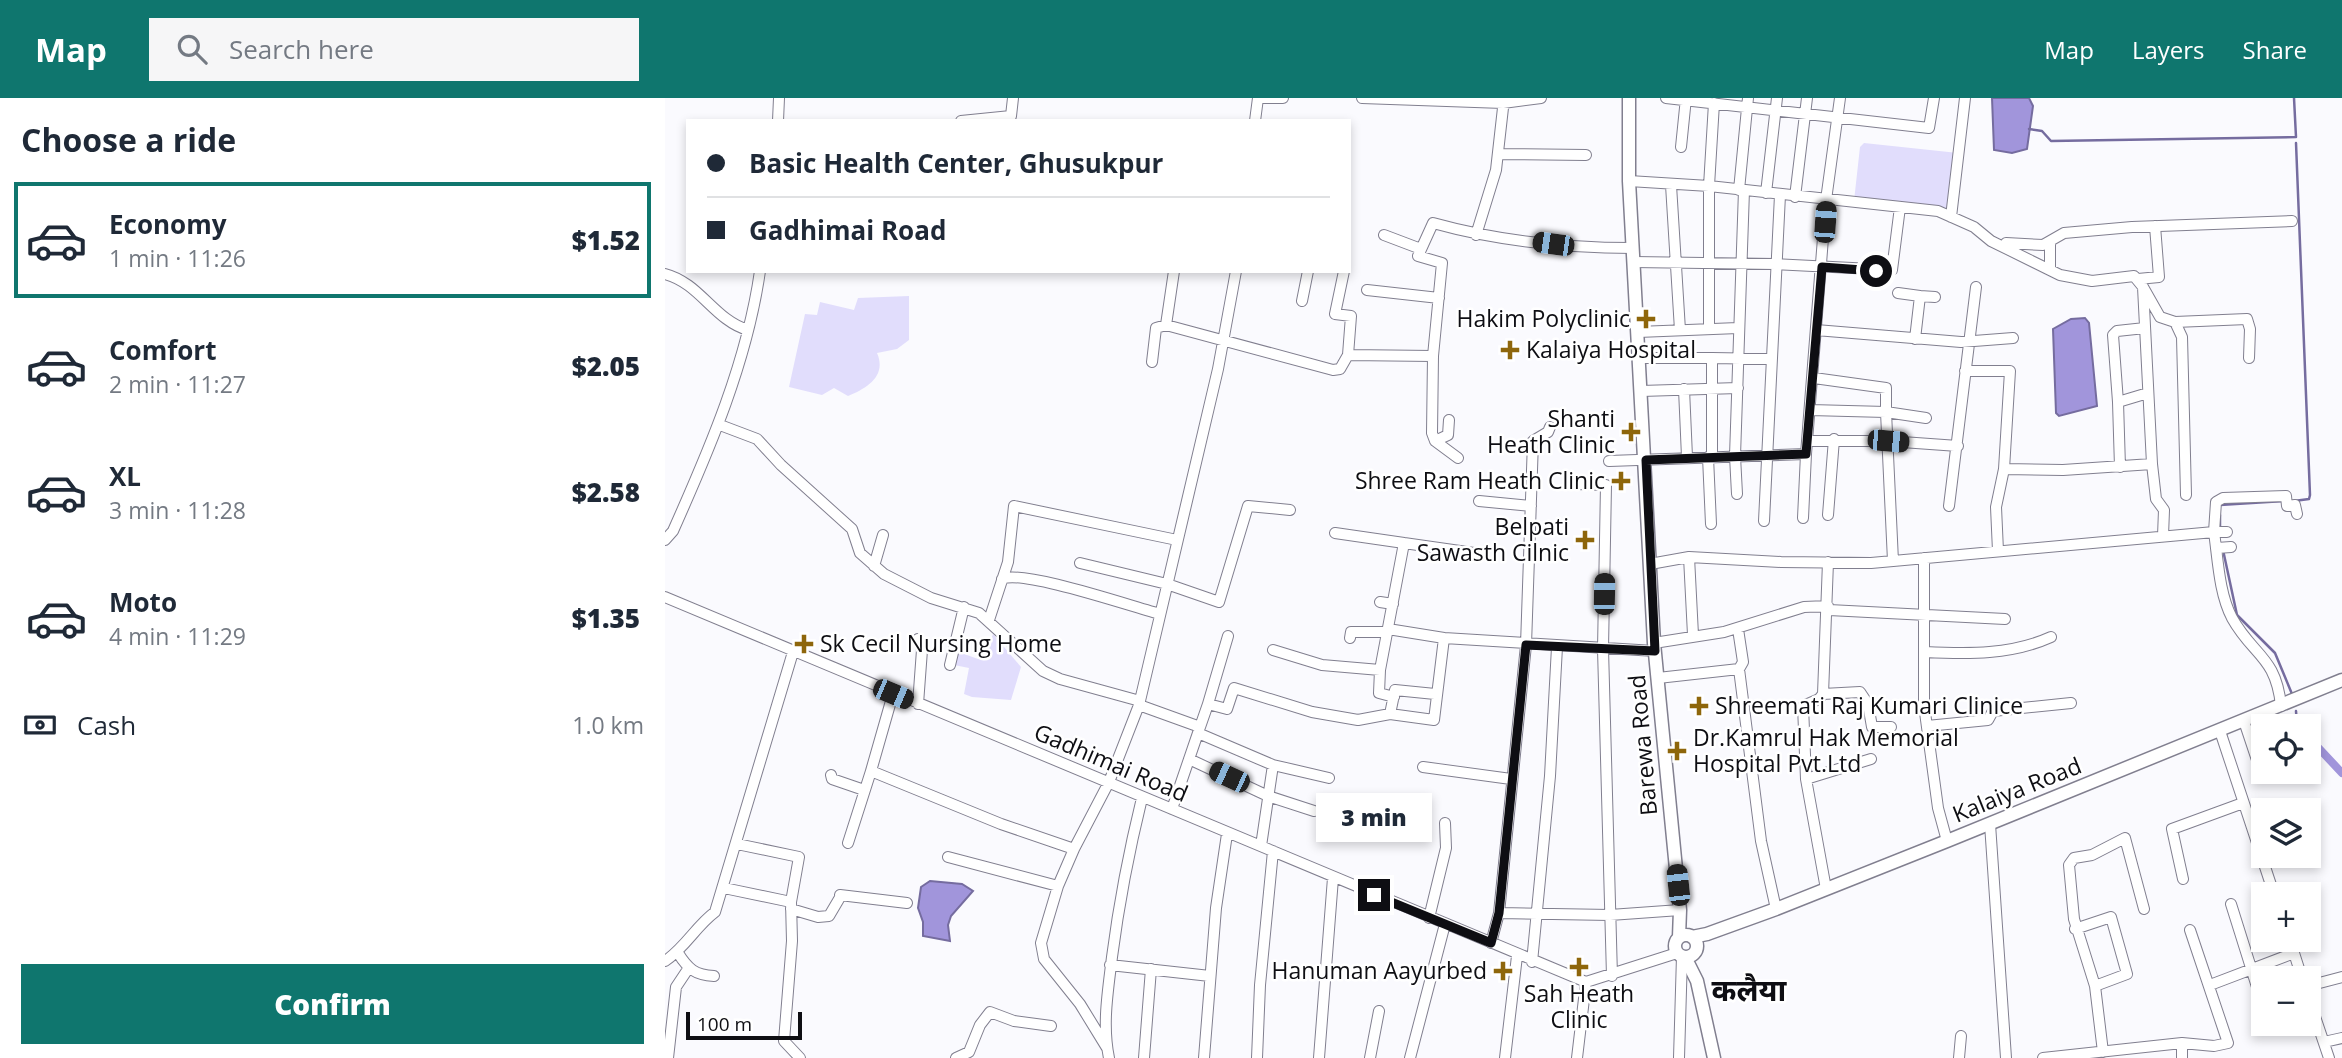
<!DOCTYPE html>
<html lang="en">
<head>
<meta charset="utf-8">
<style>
	body { margin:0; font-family:"Open Sans","Noto Sans Devanagari",sans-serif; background:#f6f6f7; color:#1f2937; height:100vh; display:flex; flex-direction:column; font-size:26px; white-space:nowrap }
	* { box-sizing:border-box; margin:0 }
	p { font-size:23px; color:#747a83 }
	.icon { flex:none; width:38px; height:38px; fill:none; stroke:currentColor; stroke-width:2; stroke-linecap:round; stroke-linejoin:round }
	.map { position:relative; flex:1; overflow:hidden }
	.drawer { display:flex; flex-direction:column; background:#fff; width:665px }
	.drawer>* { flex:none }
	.hud { position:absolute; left:21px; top:21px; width:665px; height:154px; border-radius:0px; box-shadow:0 4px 10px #0003; display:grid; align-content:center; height:154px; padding:0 21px; background:#fff }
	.buttons { position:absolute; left:1586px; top:616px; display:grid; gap:14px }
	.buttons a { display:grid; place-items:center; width:70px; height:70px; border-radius:0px; background:#fff; box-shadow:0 4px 10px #0003; font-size:35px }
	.scale { position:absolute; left:21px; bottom:18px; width:116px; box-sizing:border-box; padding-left:7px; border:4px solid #0e0e13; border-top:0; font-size:19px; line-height:24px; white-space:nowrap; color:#0e0e13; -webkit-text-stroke:5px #fff; paint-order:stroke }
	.end { position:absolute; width:32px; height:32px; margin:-16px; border:9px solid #0e0e13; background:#fff; box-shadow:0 0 0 4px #fff }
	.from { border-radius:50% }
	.bubble { position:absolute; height:49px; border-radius:0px; background:#fff; box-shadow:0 4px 10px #0003; font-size:23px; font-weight:800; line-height:49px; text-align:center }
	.car { position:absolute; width:21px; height:42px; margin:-21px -10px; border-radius:9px; box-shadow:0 0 5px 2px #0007; background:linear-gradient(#222 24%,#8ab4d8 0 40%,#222 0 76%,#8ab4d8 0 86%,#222 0) }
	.hud b { display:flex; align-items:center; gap:24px; height:66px; font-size:26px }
	.hud b+b { border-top:2px solid #e0e1e3 }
	.hud i { width:18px; height:18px; background:#1f2937 }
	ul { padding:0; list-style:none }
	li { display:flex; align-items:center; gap:21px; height:116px; margin:0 14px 10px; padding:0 7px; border:4px solid transparent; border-radius:0px }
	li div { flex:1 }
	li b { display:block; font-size:26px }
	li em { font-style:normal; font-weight:800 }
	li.current { border-color:#0f766e }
	li>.icon { width:63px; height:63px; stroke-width:1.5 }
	h2 { padding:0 21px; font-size:32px; line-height:84px }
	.pay { display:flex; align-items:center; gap:18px; height:77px; padding:0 21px; font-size:26px }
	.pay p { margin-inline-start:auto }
	.button { display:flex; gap:14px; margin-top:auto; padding:14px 21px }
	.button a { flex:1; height:80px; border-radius:0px; background:#0f766e; color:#fff; font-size:28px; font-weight:800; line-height:80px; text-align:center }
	header { display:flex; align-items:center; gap:42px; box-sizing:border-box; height:98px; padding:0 35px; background:#0f766e; color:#fff }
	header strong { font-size:33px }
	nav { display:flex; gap:38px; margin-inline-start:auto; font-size:24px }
	.search { width:490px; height:63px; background:#f6f6f7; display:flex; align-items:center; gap:18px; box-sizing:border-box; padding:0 24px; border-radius:0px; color:#747a83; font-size:26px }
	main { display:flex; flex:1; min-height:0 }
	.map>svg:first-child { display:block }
	.green { fill:#e1ddfc }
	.water { fill:#a195db; stroke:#756c9f; stroke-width:2 }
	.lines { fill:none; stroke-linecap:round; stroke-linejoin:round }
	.stream { stroke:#756c9f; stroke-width:2.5 }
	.canal { stroke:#a195db; stroke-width:8 }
	.minor-casing { stroke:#817f8f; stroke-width:12 }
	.major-casing { stroke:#817f8f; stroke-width:15 }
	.minor { stroke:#fff; stroke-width:10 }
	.major { stroke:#fff; stroke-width:12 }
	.route { stroke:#0e0e13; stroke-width:9 }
	.poi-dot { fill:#8e660b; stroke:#fff; stroke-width:2.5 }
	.labels { text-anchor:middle; stroke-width:5; stroke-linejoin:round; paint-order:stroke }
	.poi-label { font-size:23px; fill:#0e0e13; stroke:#fff; text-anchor:end }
	.street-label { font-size:23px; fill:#0e0e13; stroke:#fff }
	.district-label { font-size:30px; font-weight:bold; fill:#0e0e13; stroke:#fff }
</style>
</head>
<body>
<header>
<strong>Map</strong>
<div class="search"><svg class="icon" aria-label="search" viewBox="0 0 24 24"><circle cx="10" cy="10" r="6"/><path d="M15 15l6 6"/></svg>Search here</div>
<nav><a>Map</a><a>Layers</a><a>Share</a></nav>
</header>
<main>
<section class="drawer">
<h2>Choose a ride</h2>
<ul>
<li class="current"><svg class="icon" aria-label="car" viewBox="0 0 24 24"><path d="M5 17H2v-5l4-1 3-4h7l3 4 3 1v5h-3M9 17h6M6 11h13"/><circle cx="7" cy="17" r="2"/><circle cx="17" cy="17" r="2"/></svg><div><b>Economy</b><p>1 min · 11:26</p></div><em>$1.52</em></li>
<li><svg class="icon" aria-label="car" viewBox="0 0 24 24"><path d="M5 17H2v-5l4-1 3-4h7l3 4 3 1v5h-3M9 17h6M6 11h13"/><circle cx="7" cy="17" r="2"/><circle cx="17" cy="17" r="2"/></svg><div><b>Comfort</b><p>2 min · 11:27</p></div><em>$2.05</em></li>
<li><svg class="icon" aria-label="car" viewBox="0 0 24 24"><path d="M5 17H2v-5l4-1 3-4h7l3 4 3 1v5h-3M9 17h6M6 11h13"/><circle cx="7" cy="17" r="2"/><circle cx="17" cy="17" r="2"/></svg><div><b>XL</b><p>3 min · 11:28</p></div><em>$2.58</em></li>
<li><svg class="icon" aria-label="car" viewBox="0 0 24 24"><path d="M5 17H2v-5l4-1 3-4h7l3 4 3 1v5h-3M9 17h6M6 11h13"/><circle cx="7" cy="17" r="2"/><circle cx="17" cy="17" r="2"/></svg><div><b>Moto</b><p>4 min · 11:29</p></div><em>$1.35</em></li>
</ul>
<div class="pay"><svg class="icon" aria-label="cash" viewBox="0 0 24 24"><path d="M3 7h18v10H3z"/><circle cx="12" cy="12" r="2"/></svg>Cash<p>1.0 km</p></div>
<div class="button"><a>Confirm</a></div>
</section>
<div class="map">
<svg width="1677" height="960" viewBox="0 0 1677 960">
	<rect width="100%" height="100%" fill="#fafafe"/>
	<path class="green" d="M 1199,45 L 1293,55 L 1287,111 L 1189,103 L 1195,49 Z
		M 244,198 L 244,242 L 232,251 L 212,255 C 222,278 202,290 183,298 L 169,290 L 157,297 L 124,289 L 140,216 L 152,217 L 155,204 L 189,212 L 193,200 Z
		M 328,536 L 356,569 L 346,602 L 307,599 L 299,596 L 304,570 L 289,567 L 291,553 L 313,561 L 320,547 L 324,547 Z"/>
	<path class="water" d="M 1327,0 L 1364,0 L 1368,8 L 1362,51 L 1347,55 L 1329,52 Z
		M 1420,220 L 1424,225 L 1432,308 L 1394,318 L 1391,315 L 1388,231 L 1406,221 Z
		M 265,783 L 297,786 L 308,793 L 286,818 L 283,827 L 285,843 L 258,838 L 258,824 L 253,810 L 256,789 Z"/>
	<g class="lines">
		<path class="stream" d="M 1364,31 L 1377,33 L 1386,43 L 1631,39 L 1629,0
			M 1629,403 L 1644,401 L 1645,397 L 1631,45
			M 1555,407 L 1619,403
			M 1555,417 L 1555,432
			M 1558,452 L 1572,517 L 1610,555 L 1627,596
			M 1631,613 L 1632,628
			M 1643,642 L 1647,643"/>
		<path class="canal" d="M 1647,643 L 1677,675"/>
		<defs>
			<path id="minor" d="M 697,0 L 838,5 L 876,0
				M 1001,0 L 1264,30 L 1269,0
				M 113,23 L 114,0
				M 296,23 L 346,18 L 348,0
				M 590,23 L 593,0 L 618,0
				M 1016,49 L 1021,0
				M 833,56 L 921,57
				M 964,83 L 1044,88 L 1273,113 L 1309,129 L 1326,143 L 1395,177 L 1427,183 L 1469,178 L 1478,189 L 1487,366 L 1398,372 L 1339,371
				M 1006,87 L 1015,232
				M 1074,92 L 1083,0
				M 1101,95 L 1112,0
				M 1130,99 L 1142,0
				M 1286,119 L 1300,0
				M 719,137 L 756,151
				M 811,137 L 831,72 L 839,1
				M 1385,144 L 1385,172
				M 1341,145 L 1378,147 L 1399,135 L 1467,129 L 1627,123
				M 968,164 L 1110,166 L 1227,172 L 1235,109
				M 679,173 L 670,216 L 686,218 L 683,257
				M 0,176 C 35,185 49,222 83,232
				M 1473,181 L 1494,179 L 1490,128
				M 1478,189 L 1495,219 L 1510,224 L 1517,239 L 1521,397
				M 702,192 L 774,200
				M 1233,195 L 1255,198 L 1250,241
				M 1255,198 L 1270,199
				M 637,203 L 643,173
				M 1510,224 L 1582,221 L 1585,231 L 1584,260
				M 501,227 L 509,173
				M 1044,231 L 1044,88 L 1049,5
				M 1151,232 L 1296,244 L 1348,240
				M 973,234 L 1073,230
				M 768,258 L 777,165 L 753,158 L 768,125 C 833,143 900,150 968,150
				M 974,260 L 1047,260
				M 487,264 L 491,230 L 501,227 L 668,272 L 675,271 L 683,257 L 768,258 L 767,335 L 770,343 L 793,360
				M 1300,273 L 1345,273 L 1339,371 L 1331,409 L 1333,453
				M 1149,280 L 1221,290 L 1221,314 L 1261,320
				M 1019,291 L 1022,359
				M 976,293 L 1073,290
				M 1453,304 L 1448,237 L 1452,233 L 1480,230
				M 1145,312 L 1221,314 L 1228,463
				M 55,327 L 92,341 L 116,367 L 187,431 L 195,455 L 219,476 L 266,500 L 314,515 L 378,573 L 395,581 L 475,603
				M 770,343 L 783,337 L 784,322
				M 1143,343 L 1223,343 L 1293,348
				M 1043,359 L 1046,426
				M 1047,359 L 1047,260 L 1105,261
				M 944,363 L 1141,356
				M 1487,366 L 1491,401 L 1499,412 L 1498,438
				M 1455,369 L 1453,304 L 1483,295
				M 910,386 L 941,387 L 938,551 L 947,878
				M 1072,396 L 1070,358 L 1079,92
				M 814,403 L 866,408
				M 1284,408 L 1311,189
				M 1163,417 L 1169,341
				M 1138,420 L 1141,356 L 1161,102 L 1175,0
				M 1099,423 L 1115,97
				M 1562,434 L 1549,434 L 1551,404 L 1558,400 L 1621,398 L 1622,408 L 1630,407 L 1632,416
				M 670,435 L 739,445 L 715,572
				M 0,442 L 8,433 C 45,350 82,264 95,173
				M 739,445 L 816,456
				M 1552,450 L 1566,449
				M 1024,459 L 1028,537
				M 1259,460 L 1259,607 L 1273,710 L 1282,743
				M 415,465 L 502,486 L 554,504 L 583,408 L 625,412
				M 985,466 L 1024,459 L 1116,464 L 1206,465 L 1549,434 C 1553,462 1554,495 1567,520 C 1588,558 1611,558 1616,608
				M 209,468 L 218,437
				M 337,481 C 357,471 468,509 495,516
				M 0,499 L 921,884 L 1012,855
				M 715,504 L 728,506
				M 1164,512 L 1340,521
				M 324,522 L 343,464 L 349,408 L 512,442
				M 723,531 L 779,540
				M 685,540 L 686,534 L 723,534
				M 989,545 L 1059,534 L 1139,509 L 1163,508
				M 608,552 L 657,567 L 715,572 L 714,595 L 729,599
				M 1260,554 C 1304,556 1346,557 1386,539
				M 285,567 L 299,509
				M 1074,571 L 1096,743 L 1111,811
				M 993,580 L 1074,571 L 1078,564 L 1073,531
				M 228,596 L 206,673 L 336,726 L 409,751
				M 1158,596 L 1195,594 L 1203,606 L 1207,629 L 1226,629
				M 253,606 L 257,552 L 253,541
				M 543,606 L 563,538
				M 474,607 L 535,629 L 543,606 L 562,611 L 569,590 L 647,614 L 693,622 L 725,616 L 730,592 L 770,596
				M 725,616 L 769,622 L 779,540 L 990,553
				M 1579,623 L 1593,665
				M 1262,628 L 1323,622 L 1328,613 L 1406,605
				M 1555,633 L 1609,796
				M 533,635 L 608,667 L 596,748
				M 524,661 L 603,698 L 649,713
				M 608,667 L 664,680
				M 758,669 L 846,681
				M 166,677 L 167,681 L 199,692
				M 1141,681 L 1206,661
				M 507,711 L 535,629
				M 1325,726 L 1341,960
				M 183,745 L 206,673
				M 72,746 L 134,759 L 126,804
				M 283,759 L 393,788
				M 1518,781 L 1507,731 L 1578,705
				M 59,790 L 126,804 L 127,843 L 119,943 L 135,960
				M 1161,791 L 1141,681 L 1138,608 L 1154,601 L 1158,596 L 1163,464
				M 175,797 L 242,805
				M 1566,806 L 1598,908
				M 126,811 L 153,819 L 164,818 L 174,801
				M 834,815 L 945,817 L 1015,812
				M 764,820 L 781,750 L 780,725
				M 1410,831 L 1446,819 L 1462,876 L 1430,888
				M 826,845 L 834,815 L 861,547 L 868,343 L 883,334 L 885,329
				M 13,855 C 23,871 30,877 49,878
				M 1629,855 L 1637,880
				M 0,863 C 20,850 31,828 50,814 L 128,554
				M 867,864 L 885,678 L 892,549
				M 445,867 L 545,878
				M 1545,887 L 1629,855 L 1625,842
				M 1643,888 L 1677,879
				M 1643,898 L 1664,960
				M 1604,926 L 1605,930
				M 1659,944 L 1677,940
				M 442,950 L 415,906 L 379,861 L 376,845 L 393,788 L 409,751 L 444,684 L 474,607 L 553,271 L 571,173
				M 1438,954 L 1430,888 L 1409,821 L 1404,767 L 1409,760 L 1427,757 L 1460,740 L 1479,811
				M 3,960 L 11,889 L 23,871
				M 291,960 L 304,954 L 315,927 L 325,914 L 349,923 L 386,928
				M 444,960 C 437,926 443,893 447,859 C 454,805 464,753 477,700
				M 479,960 L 486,871
				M 539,960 L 551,810 L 562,736
				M 592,960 L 595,887 L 608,753
				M 654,960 L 668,780
				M 705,960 L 714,913
				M 745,960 L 780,826
				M 840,960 L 852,858
				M 912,960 L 921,884
				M 1014,960 L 1017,858
				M 1294,960 L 1296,938
				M 1378,960 L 1517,945 L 1549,948 L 1563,945 L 1525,832
				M 1517,960 L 1517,945"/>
			<path id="major" d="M 964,0 L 964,83 L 989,545 L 1015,812 L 1014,839
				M1010 848a11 11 0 1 1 22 0a11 11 0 1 1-22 0Z
				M 1027,839 L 1042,836 L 1111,811 L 1282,743 L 1677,582
				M 1020,859 L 1032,883 L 1049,960"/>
		</defs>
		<use href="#minor" class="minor-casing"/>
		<use href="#major" class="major-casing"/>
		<use href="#minor" class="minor"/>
		<use href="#major" class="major"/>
	</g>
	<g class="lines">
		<path class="route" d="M 709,797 L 826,845 L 834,815 L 861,547 L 990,553 L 981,362 L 1141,356 L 1157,169 L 1211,173"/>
	</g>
	<g class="poi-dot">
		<path d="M977.5 210.5h7v7h7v7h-7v7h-7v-7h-7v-7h7z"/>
		<path d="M841.5 241.5h7v7h7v7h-7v7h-7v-7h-7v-7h7z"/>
		<path d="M962.5 323.5h7v7h7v7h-7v7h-7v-7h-7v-7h7z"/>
		<path d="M952.5 372.5h7v7h7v7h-7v7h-7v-7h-7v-7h7z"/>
		<path d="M916.5 431.5h7v7h7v7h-7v7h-7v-7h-7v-7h7z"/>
		<path d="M135.5 535.5h7v7h7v7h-7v7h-7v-7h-7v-7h7z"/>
		<path d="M1030.5 597.5h7v7h7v7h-7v7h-7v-7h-7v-7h7z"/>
		<path d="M1008.5 642.5h7v7h7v7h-7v7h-7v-7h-7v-7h7z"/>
		<path d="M910.5 858.5h7v7h7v7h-7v7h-7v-7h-7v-7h7z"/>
		<path d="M834.5 862.5h7v7h7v7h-7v7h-7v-7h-7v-7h7z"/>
	</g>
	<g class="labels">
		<g class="poi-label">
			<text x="965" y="229">Hakim Polyclinic</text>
			<text x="861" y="260" text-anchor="start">Kalaiya Hospital</text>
			<text x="950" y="329">Shanti<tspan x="950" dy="26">Heath Clinic</tspan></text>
			<text x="940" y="391">Shree Ram Heath Clinic</text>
			<text x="904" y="437">Belpati<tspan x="904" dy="26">Sawasth Cilnic</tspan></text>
			<text x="155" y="554" text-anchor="start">Sk Cecil Nursing Home</text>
			<text x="1050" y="616" text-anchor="start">Shreemati Raj Kumari Clinice</text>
			<text x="1028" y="648" text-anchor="start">Dr.Kamrul Hak Memorial<tspan x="1028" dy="26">Hospital Pvt.Ltd</tspan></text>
			<text x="822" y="881">Hanuman Aayurbed</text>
			<text x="914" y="904" text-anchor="middle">Sah Heath<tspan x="914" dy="26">Clinic</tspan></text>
		</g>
		<g class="street-label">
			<text transform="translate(978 647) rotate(-95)" y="8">Barewa Road</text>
			<text transform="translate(446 665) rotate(23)" y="8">Gadhimai Road</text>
			<text transform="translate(1352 692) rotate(-22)" y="8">Kalaiya Road</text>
		</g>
		<g class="district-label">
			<text x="1084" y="903">कलैया</text>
		</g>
	</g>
</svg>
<div class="buttons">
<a><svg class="icon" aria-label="locate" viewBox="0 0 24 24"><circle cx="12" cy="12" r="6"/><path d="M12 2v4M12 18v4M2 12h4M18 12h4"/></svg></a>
<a><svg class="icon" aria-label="layers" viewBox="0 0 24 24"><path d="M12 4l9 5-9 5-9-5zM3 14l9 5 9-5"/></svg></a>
<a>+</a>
<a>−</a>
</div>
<div class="scale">100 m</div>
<i class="end from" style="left:1211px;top:173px"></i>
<i class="end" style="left:709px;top:797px"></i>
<div class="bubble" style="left:651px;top:695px;width:116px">3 min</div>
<i class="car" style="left:1160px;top:124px;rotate:4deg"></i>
<i class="car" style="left:888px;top:146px;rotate:278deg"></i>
<i class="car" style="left:1223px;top:343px;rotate:95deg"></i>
<i class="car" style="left:939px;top:496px;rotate:1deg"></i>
<i class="car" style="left:228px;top:596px;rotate:113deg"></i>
<i class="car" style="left:564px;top:679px;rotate:295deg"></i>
<i class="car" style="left:1013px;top:787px;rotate:354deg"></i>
<div class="hud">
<b><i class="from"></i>Basic Health Center, Ghusukpur</b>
<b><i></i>Gadhimai Road</b>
</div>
</div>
</main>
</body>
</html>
